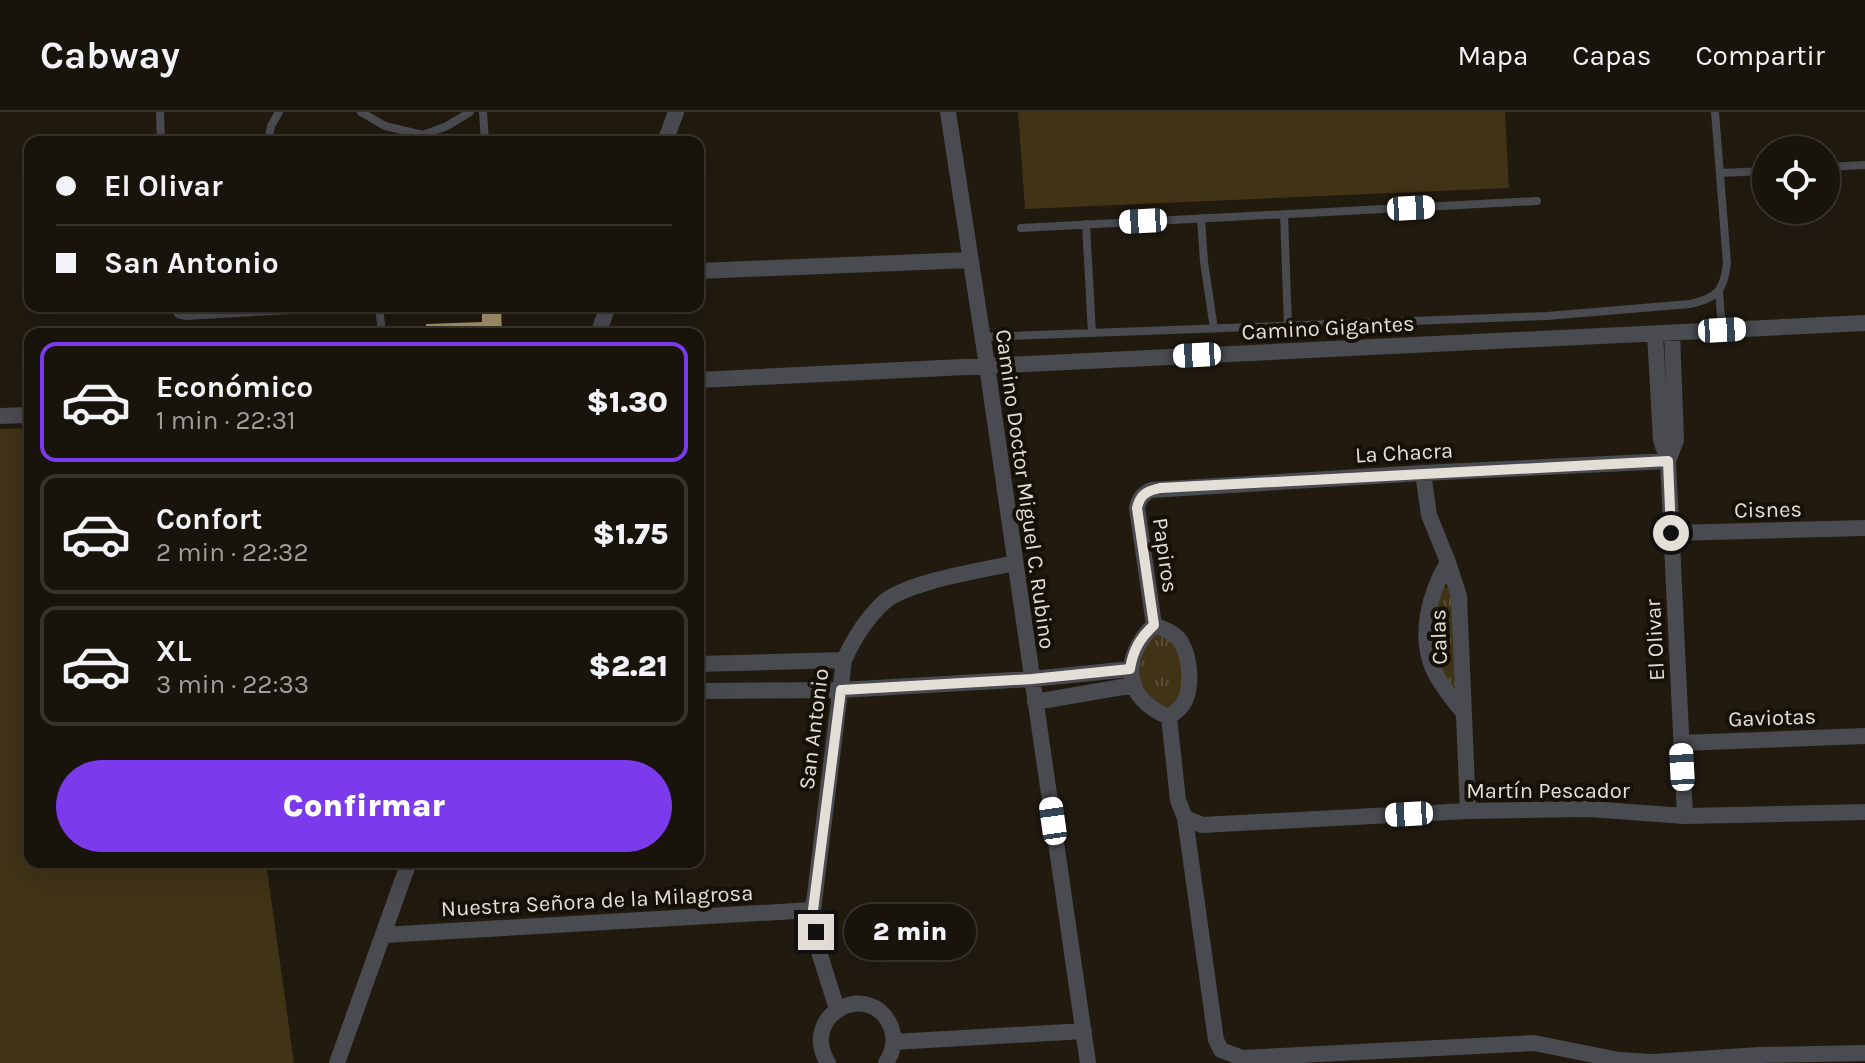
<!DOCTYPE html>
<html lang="es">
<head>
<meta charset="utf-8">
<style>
	body { margin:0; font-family:Karla,sans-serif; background:#211d14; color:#f1f3f6; height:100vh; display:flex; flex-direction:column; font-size:30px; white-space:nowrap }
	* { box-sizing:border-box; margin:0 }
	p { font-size:26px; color:#9f9e9d }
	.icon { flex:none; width:44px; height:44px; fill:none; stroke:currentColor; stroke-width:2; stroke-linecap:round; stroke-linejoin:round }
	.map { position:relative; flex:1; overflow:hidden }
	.sheet { position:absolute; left:24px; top:216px; width:680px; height:540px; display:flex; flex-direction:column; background:#18140b; border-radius:16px; box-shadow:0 8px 32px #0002,0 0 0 2px #36332c }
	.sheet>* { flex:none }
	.guide { position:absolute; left:24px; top:24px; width:680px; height:176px; border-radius:16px; box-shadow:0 8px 32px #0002,0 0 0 2px #36332c; display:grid; align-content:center; height:176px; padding:0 32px; background:#18140b }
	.tools { position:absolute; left:1752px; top:24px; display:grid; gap:16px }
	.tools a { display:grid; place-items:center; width:88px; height:88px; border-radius:50%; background:#18140b; box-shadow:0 8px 32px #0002,0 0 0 2px #36332c; font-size:40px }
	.end { position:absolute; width:36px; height:36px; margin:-18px; border:10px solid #e3dfd7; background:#111; box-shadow:0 0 0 4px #111 }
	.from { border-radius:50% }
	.bubble { position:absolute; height:56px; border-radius:28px; background:#18140b; box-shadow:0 8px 32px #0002,0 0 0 2px #36332c; font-size:26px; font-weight:800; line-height:56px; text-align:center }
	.car { position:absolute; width:24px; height:48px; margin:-24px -12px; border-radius:10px; box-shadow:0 0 6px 2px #0007; background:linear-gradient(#fff 24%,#345 0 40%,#fff 0 76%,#345 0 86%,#fff 0) }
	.guide b { display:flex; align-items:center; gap:28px; height:76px; font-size:30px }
	.guide b+b { border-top:2px solid #36332c }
	.guide i { width:20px; height:20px; background:#f1f3f6 }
	ul { padding:14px 0 0; list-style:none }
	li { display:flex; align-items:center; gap:24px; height:120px; margin:0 16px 12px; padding:0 16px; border:4px solid #36332c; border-radius:16px }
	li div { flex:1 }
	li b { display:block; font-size:30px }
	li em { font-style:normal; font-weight:800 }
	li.on { border-color:#7c3aed }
	li>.icon { width:72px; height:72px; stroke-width:1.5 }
	.cta { display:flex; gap:16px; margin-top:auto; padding:16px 32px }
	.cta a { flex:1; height:92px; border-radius:48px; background:#7c3aed; color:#fff; font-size:32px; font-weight:800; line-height:92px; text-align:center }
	header { display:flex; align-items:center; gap:48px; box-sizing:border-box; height:112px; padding:0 40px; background:#18140b; border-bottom:2px solid #36332c }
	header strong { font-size:38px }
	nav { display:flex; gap:44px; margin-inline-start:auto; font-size:28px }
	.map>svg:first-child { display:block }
	.grass { fill:url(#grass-tufts) }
	.park { fill:#403316 }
	.building { fill:#a5926c }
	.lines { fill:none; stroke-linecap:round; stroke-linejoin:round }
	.service { stroke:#494b51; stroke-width:8 }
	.minor { stroke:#494b51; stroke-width:16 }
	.route { stroke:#e3dfd7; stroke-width:10 }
	.labels { text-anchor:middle; stroke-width:8; stroke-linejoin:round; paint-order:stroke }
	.street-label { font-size:22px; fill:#e3dfd7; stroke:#161106 }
</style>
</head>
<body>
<header>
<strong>Cabway</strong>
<nav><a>Mapa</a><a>Capas</a><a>Compartir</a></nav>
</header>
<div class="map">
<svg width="1865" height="951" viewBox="0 0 1865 951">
	<defs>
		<pattern id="grass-tufts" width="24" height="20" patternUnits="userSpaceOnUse" patternTransform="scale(2)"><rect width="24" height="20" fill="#403316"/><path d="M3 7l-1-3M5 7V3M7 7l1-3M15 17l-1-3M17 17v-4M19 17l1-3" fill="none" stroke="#5b5037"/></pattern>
	</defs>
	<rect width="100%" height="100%" fill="#201a0f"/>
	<path class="grass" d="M 1447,475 L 1453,480 L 1456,577 L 1453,578 L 1442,564 L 1431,522 L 1441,477 Z
		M 1158,521 L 1164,523 L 1177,535 L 1185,571 L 1178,593 L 1163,597 L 1142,578 L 1136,553 L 1153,523 Z"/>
	<path class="park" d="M 1018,0 L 1505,0 L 1509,76 L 1025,97 Z
		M 30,316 L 30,750 L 266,750 L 294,951 L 0,951 L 0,317 Z"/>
	<path class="building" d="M 482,194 L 501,194 L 502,222 L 426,222 L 426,212 L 482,210 Z"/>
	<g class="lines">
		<path class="service" d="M 160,0 L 161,30
			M 361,0 L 385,14 L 452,30
			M 483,0 L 485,30
			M 268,30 L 271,14 L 279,0
			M 404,30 L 447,14 L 470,0
			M 1826,55 L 1865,53
			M 1720,61 L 1766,59
			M 1284,102 L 1288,214
			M 1201,106 L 1204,150 L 1214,217
			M 1086,112 L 1092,221
			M 1021,116 L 1537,89
			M 1719,179 L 1722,218
			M 173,194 L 178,202 L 185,204 L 362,194
			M 379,194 L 382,222
			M 983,225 L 1547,204 L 1690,192 C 1718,186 1724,178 1727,151 L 1715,0"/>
		<path class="minor" d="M 948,0 L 987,254 L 1088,951
			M 665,30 L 676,0
			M 698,159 L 970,148
			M 598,222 L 608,194
			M 1655,222 L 1661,328 L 1668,349 L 1685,704
			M 698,268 L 1865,211
			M 0,304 L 30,303
			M 1668,349 L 1676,328 L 1672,221
			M 1423,361 L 1429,403 L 1448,450 L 1459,484 L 1468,699
			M 1671,421 L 1865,416
			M 1448,450 C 1429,482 1418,524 1434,559 C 1442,574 1452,587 1463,600
			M 1154,513 L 1137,396 C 1139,387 1142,382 1151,378 L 1423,361 L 1668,349
			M 1154,513 C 1121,546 1122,586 1169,605
			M 1154,513 C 1164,517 1175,521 1181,530 C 1191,547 1194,582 1179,597 C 1176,600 1172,602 1169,605
			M 698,552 L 844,548
			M 698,579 L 841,578 L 1032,567 L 1130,557
			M 1035,590 L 1134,573
			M 1169,605 L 1178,688 L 1185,706 L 1216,928 L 1221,938 L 1242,946 L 1534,931 L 1619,948 L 1653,950 L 1760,943 L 1865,941
			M 1681,631 L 1865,624
			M 1185,706 L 1202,713 L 1468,699 L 1589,697 L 1685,704 L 1865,700
			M 383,823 L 813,798
			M 837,897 L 820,843 L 813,798 L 844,548 C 854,526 865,508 883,491 C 905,470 983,458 1015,451
			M 894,930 L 1084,919
			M 337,951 L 409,750
			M 828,951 C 798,902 871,866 891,915 C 896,928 893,940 886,951"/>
	</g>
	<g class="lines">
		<path class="route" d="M 816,820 L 813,798 L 841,578 L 1032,567 L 1130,557 C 1133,538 1140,526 1154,513 L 1137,396 C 1140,382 1147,379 1160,376 L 1668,349 L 1671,421"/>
	</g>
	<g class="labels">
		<g class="street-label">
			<text transform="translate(1328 215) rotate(-3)" y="8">Camino Gigantes</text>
			<text transform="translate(1404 340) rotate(-3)" y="8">La Chacra</text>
			<text transform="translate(1026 377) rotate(82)" y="8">Camino Doctor Miguel C. Rubino</text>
			<text transform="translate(1768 397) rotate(-1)" y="8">Cisnes</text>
			<text transform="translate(1166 443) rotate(82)" y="8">Papiros</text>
			<text transform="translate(1438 525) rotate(-92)" y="8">Calas</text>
			<text transform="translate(1654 528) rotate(-93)" y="8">El Olivar</text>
			<text transform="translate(1772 605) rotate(-2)" y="8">Gaviotas</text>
			<text transform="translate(813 617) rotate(-83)" y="8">San Antonio</text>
			<text x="1548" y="686">Martín Pescador</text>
			<text transform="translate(597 788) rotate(-3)" y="8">Nuestra Señora de la Milagrosa</text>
		</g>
	</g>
</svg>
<div class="tools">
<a><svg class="icon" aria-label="locate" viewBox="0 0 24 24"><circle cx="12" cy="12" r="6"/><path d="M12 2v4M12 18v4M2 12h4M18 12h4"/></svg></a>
</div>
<i class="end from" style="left:1671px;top:421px"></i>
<i class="end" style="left:816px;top:820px"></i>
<div class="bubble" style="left:844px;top:792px;width:132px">2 min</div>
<i class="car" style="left:1411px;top:96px;rotate:87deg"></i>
<i class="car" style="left:1143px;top:109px;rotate:267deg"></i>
<i class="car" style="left:1722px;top:218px;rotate:87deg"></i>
<i class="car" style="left:1197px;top:243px;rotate:267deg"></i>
<i class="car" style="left:1682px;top:655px;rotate:357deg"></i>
<i class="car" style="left:1409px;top:702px;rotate:267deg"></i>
<i class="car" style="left:1053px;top:709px;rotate:352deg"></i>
<div class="guide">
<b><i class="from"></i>El Olivar</b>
<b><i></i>San Antonio</b>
</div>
<section class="sheet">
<ul>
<li class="on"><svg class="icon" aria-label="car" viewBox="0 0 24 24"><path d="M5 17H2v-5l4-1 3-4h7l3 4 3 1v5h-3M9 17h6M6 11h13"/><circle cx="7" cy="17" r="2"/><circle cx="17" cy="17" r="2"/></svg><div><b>Económico</b><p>1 min · 22:31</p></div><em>$1.30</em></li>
<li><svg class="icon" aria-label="car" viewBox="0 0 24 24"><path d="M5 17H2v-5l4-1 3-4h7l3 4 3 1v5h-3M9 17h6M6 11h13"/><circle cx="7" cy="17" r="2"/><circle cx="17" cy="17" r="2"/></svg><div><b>Confort</b><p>2 min · 22:32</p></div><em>$1.75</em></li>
<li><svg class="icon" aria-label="car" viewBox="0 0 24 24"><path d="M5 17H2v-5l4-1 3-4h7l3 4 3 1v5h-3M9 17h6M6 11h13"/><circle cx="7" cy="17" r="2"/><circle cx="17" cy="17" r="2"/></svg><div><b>XL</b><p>3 min · 22:33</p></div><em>$2.21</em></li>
</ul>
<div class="cta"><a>Confirmar</a></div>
</section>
</div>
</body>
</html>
